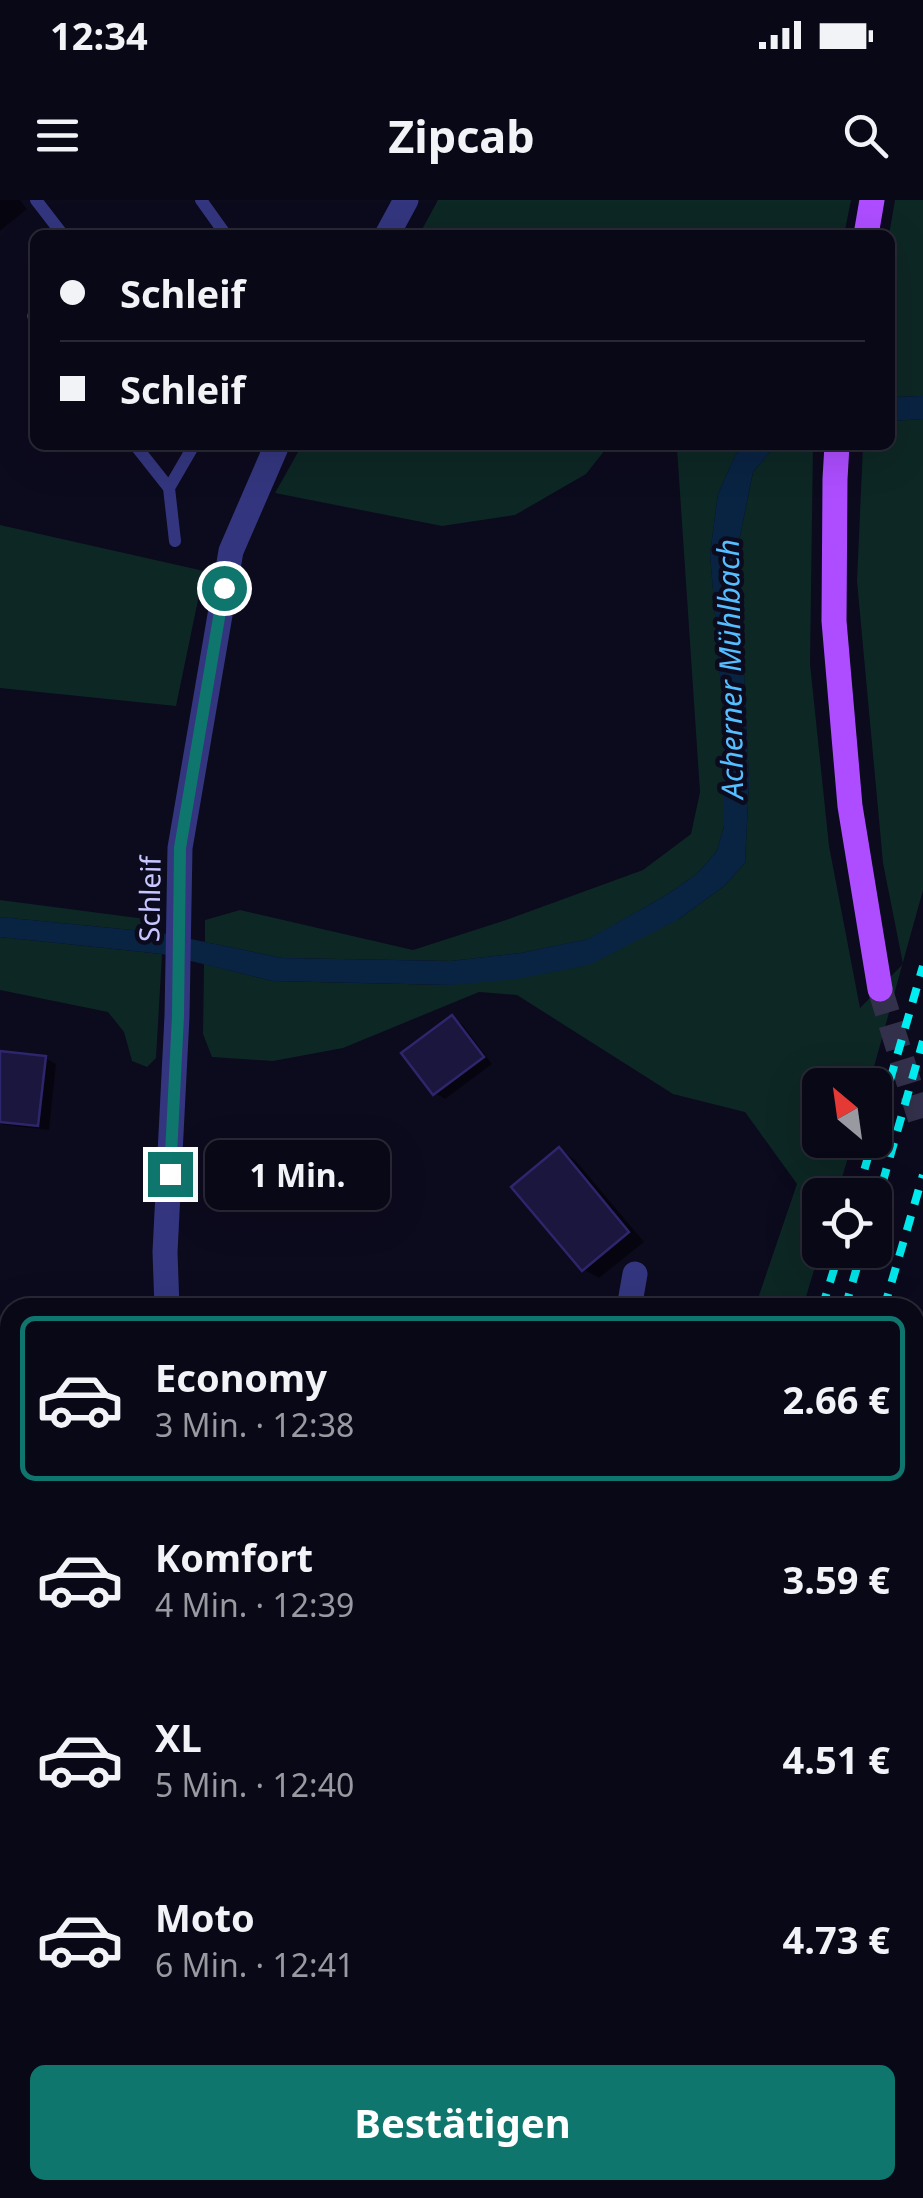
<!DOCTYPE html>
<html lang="de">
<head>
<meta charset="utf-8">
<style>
	body { margin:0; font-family:"Noto Sans",sans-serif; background:#12111f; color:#f1f3f6; height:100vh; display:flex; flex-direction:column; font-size:38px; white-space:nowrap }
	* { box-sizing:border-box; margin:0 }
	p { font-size:32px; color:#999aa1 }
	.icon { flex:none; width:55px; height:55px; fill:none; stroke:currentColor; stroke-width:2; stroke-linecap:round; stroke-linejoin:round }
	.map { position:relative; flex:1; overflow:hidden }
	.panel { position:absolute; left:0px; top:1098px; width:925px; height:902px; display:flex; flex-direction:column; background:#090816; border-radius:30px 30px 0 0; box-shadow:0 10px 40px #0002,0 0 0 2px #292935 }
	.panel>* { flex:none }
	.banner { position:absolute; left:30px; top:30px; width:865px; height:220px; border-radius:15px; box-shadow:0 10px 40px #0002,0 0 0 2px #292935; display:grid; align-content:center; height:220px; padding:0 30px; background:#090816 }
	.needle { width:65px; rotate:331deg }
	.tools { position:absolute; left:802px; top:868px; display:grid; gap:20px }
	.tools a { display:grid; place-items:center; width:90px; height:90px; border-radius:15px; background:#090816; box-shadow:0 10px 40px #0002,0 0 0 2px #292935; font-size:50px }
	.end { position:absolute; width:45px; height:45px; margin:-22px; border:12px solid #0f766e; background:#fff; box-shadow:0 0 0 5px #fff }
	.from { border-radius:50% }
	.bubble { position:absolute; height:70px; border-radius:15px; background:#090816; box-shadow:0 10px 40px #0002,0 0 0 2px #292935; font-size:32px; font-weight:700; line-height:70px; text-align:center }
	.banner b { display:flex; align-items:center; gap:35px; height:95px; font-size:38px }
	.banner b+b { border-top:2px solid #292935 }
	.banner i { width:25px; height:25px; background:#f1f3f6 }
	ul { padding:18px 0 0; list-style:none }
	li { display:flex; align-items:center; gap:30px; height:165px; margin:0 20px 15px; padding:0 10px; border:5px solid transparent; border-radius:15px }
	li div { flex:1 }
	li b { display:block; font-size:38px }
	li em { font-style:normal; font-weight:700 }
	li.selected { border-color:#0f766e }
	li>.icon { width:90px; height:90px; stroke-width:1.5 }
	.button { display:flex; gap:20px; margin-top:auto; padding:20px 30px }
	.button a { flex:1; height:115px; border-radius:15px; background:#0f766e; color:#fff; font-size:40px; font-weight:700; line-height:115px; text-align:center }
	.status { display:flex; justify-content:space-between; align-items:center; height:70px; padding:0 50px; background:#090816; direction:ltr }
	.status svg { height:28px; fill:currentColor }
	header { display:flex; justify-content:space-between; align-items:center; height:130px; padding:0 30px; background:#090816; font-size:45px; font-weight:700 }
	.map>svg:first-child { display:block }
	.green { fill:#0d2724 }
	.water { fill:#092342 }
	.shadow { fill:#0007 }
	.building { fill:#1a163e; stroke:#2e266c; stroke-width:2.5 }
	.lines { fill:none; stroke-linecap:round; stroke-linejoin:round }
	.primary-tunnel { stroke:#32304a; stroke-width:25; stroke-dasharray:25 12; stroke-linecap:butt }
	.lane { stroke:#33367e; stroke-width:12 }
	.street { stroke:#33367e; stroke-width:25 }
	.primary { stroke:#ad4dff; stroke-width:25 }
	.rail { stroke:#00edf1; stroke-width:8; stroke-dasharray:15 12; stroke-linecap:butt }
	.route { stroke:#0f766e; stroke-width:12 }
	.labels { text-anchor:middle; stroke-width:9; stroke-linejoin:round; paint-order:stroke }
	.street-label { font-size:28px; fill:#c8c6ff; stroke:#0c0a1d }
	.water-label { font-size:30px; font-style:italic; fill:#54beff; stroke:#0c0a1d }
</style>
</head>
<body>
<div class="status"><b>12:34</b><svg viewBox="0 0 49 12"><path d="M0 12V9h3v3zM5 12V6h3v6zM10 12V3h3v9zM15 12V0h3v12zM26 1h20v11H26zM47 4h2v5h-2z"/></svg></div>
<header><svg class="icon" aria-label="menu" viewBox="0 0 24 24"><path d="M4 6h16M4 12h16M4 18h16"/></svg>Zipcab<svg class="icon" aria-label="search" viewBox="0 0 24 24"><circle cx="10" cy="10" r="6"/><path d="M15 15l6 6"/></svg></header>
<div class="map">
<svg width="923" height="1998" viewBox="0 0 923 1998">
	<rect width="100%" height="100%" fill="#0c0a1d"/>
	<path class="green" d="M 438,0 L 851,0 L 844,35 L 419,35 Z
		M 895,0 L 923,0 L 923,196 L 890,197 L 889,35 Z
		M 923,219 L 923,690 L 869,885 L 820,885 L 820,940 L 853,940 L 837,995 L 820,995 L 820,1050 L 803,1107 L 755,1107 L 797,984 L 745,912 L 673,894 L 517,795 L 479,792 L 343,848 L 273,861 L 212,857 L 203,834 L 204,764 L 272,781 L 450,785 L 679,719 L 724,686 L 745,663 L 749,581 L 738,346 L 753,272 L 776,245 L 813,245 L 810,464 L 829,646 L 860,808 L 903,764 L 883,663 L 857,381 L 863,245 L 890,245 L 890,221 Z
		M 302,245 L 609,245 L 586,274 L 515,315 L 442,326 L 275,293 Z
		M 658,245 L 744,245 L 735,256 L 718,294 L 710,354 L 724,523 L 724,626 L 717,651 L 697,674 L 663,697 L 589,739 L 521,753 L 451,761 L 282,758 L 205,742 L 205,720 L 240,710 L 413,750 L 506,720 L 643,670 L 691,634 L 700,592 L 677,248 Z
		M 0,325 L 204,371 L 176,506 L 0,488 Z
		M 0,700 L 161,721 L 162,733 L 0,717 Z
		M 0,737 L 162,754 L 156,858 L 147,867 L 132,861 L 124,832 L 108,812 L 0,790 Z
		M 923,1389 L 923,1821 L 915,1837 L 915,1417 Z"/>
	<path class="water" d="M 923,196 L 923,219 L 890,221 L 890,197 Z
		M 744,245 L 776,245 L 753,272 L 738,346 L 749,581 L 745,663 L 724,686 L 679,719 L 589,765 L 516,779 L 450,785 L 272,781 L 162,754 L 0,737 L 0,717 L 162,733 L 282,758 L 451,761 L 521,753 L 588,739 L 663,697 L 697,674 L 717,651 L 724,626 L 724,523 L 710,354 L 718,294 L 735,256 Z"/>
	<path class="shadow" d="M 0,0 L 20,0 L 27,9 L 0,31 Z
		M 452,818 L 462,824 L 492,864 L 445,899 L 435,893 Z
		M 45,858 L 56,864 L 49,930 L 5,925 L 0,923 L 0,869 Z
		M 559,950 L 575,960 L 644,1042 L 599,1078 L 583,1069 Z
		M 0,1327 L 10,1327 L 10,1443 L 0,1443 Z
		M 218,1990 L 414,1990 L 414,1998 L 187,1998 Z"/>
	<path class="building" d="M 452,815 L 484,857 L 433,895 L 401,853 Z
		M 0,851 L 46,856 L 38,926 L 0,922 Z
		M 559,947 L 629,1032 L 582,1071 L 511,987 Z
		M 0,1324 L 10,1324 L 10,1433 L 0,1433 Z
		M 185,1990 L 394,1990 L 394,1998 L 185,1998 Z"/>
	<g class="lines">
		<path class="primary-tunnel" d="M 880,789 L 923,928"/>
		<path class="lane" d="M 36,0 L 63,35
			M 201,0 L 226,35
			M 33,116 L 35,118
			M 135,245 L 169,288 L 194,245
			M 169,288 L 175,341
			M 0,1302 L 10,1302
			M 0,1693 L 10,1658"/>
		<path class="street" d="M 387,35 L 406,0
			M 167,1108 L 165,1052 L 177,816 L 180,648 L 231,351 L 277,245
			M 629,1108 L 635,1074
			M 130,1998 L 131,1990"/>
		<path class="primary" d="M 866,35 L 872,0
			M 837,245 L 835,279 L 834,421 L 850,606 L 880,789
			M 915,1874 L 923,1855
			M 853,1998 L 857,1990"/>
		<path class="rail" d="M 875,932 L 923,766
			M 857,995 L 873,940
			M 875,1009 L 923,841
			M 822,1108 L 840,1050
			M 845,1108 L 862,1050
			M 884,1108 L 923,975
			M 915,1174 L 923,1148
			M 915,1368 L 923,1341
			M 531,1998 L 534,1990
			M 554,1998 L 557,1990
			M 593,1998 L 596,1990
			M 647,1998 L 650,1990
			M 726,1998 L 728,1990"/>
	</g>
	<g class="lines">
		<path class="route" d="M 170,974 L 178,816 L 180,648 L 224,388"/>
	</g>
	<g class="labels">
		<g class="street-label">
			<text transform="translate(150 699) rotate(-89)" y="10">Schleif</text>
		</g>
		<g class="water-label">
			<text transform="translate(731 469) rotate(-91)" y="10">Acherner Mühlbach</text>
		</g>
	</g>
</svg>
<div class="tools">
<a><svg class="needle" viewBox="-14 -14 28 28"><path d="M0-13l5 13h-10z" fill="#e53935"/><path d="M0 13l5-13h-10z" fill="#999aa1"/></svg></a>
<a><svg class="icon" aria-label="locate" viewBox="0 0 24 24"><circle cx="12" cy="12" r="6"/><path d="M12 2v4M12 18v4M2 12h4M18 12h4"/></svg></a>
</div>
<i class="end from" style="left:224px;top:388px"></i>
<i class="end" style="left:170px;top:974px"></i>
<div class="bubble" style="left:205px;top:940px;width:185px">1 Min.</div>
<div class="banner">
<b><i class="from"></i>Schleif</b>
<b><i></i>Schleif</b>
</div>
<section class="panel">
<ul>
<li class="selected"><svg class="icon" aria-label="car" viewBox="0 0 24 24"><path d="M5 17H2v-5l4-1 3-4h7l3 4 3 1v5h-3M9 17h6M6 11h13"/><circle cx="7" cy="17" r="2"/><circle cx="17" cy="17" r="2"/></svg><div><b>Economy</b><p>3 Min. · 12:38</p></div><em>2.66 €</em></li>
<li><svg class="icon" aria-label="car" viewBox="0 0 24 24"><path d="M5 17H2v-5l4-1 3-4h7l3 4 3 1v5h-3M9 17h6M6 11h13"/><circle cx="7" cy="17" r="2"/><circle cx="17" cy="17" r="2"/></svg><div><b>Komfort</b><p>4 Min. · 12:39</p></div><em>3.59 €</em></li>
<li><svg class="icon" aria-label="car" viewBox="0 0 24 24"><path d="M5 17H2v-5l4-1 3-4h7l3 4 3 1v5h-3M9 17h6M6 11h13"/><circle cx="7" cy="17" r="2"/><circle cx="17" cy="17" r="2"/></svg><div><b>XL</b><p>5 Min. · 12:40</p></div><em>4.51 €</em></li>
<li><svg class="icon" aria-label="car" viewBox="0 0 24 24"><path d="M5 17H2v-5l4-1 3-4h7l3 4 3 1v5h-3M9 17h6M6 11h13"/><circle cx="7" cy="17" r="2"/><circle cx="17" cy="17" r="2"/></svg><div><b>Moto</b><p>6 Min. · 12:41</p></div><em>4.73 €</em></li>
</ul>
<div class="button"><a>Bestätigen</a></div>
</section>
</div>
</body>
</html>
